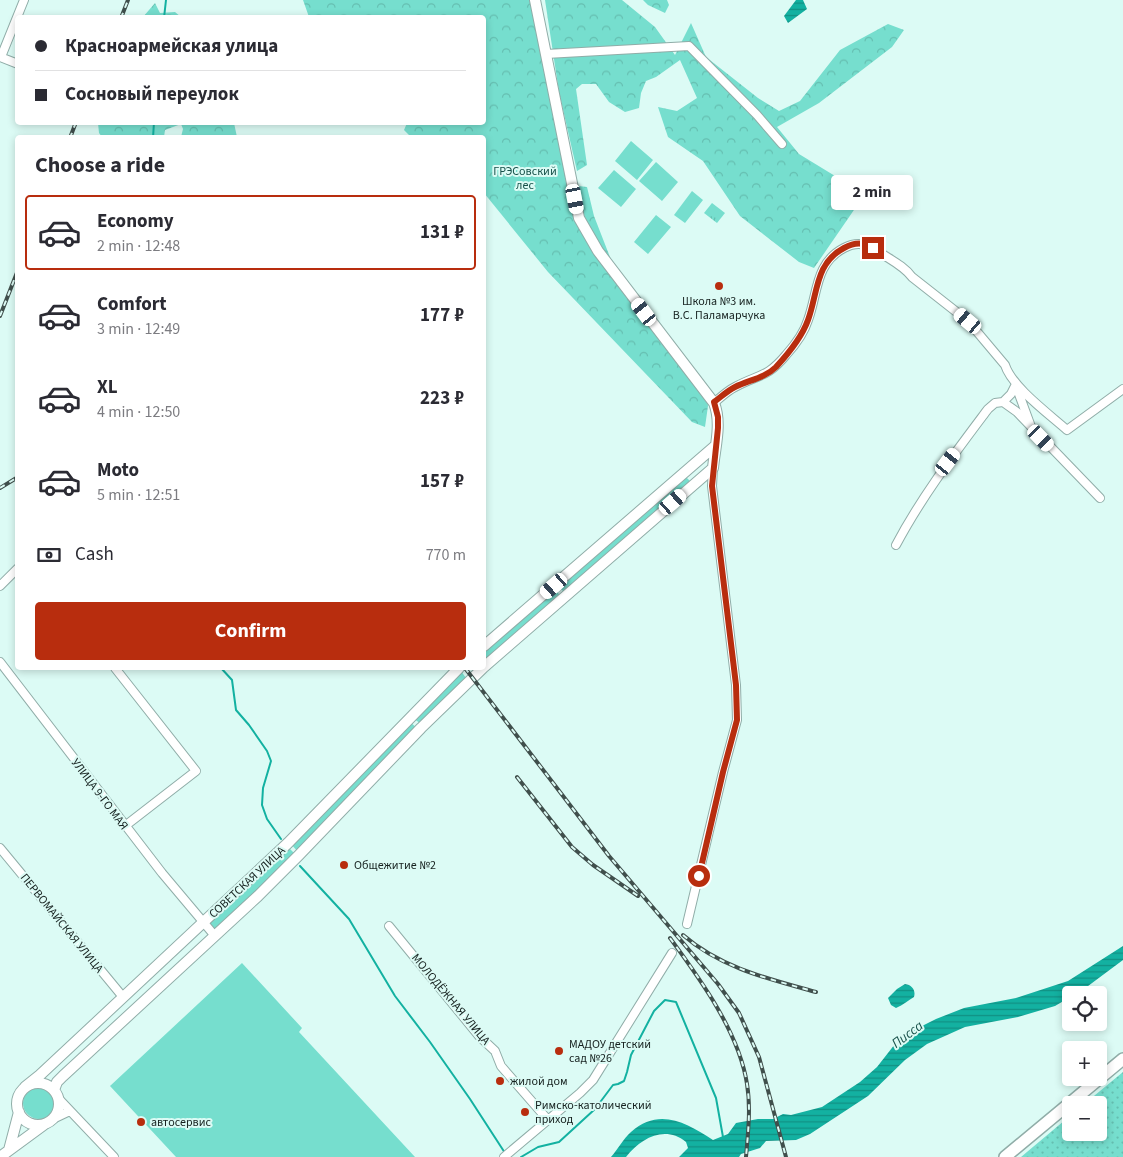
<!DOCTYPE html>
<html lang="en">
<head>
<meta charset="utf-8">
<style>
	body { margin:0; font-family:"Source Sans 3",sans-serif; background:#f7f7f7; color:#2b2b33; height:100vh; display:flex; flex-direction:column; font-size:19px; white-space:nowrap }
	* { box-sizing:border-box; margin:0 }
	p { font-size:16px; color:#7c7c81 }
	.icon { flex:none; width:28px; height:28px; fill:none; stroke:currentColor; stroke-width:2; stroke-linecap:round; stroke-linejoin:round }
	.map { position:relative; flex:1; overflow:hidden }
	.details { position:absolute; left:15px; top:135px; width:471px; height:535px; display:flex; flex-direction:column; background:#fff; border-radius:5px; box-shadow:0 2px 8px #0003 }
	.details>* { flex:none }
	.top-card { position:absolute; left:15px; top:15px; width:471px; height:110px; border-radius:5px; box-shadow:0 2px 8px #0003; display:grid; align-content:center; height:110px; padding:0 20px; background:#fff }
	.controls { position:absolute; left:1062px; top:986px; display:grid; gap:10px }
	.controls a { display:grid; place-items:center; width:45px; height:45px; border-radius:5px; background:#fff; box-shadow:0 2px 8px #0003; font-size:25px }
	.end { position:absolute; width:22px; height:22px; margin:-11px; border:6px solid #b82d0e; background:#fff; box-shadow:0 0 0 2px #fff }
	.from { border-radius:50% }
	.bubble { position:absolute; height:35px; border-radius:5px; background:#fff; box-shadow:0 2px 8px #0003; font-size:16px; font-weight:700; line-height:35px; text-align:center }
	.car { position:absolute; width:15px; height:30px; margin:-15px -8px; border-radius:6px; box-shadow:0 0 4px 1px #0007; background:linear-gradient(#fff 24%,#345 0 40%,#fff 0 76%,#345 0 86%,#fff 0) }
	.top-card b { display:flex; align-items:center; gap:18px; height:48px; font-size:19px }
	.top-card b+b { border-top:1px solid #e1e1e2 }
	.top-card i { width:12px; height:12px; background:#2b2b33 }
	ul { padding:0; list-style:none }
	li { display:flex; align-items:center; gap:15px; height:75px; margin:0 10px 8px; padding:0 10px; border:2px solid transparent; border-radius:5px }
	li div { flex:1 }
	li b { display:block; font-size:19px }
	li em { font-style:normal; font-weight:700 }
	li.on { border-color:#b82d0e }
	li>.icon { width:45px; height:45px; stroke-width:1.5 }
	h2 { padding:0 20px; font-size:22px; line-height:60px }
	.pay { display:flex; align-items:center; gap:12px; height:55px; padding:0 20px; font-size:19px }
	.pay p { margin-inline-start:auto }
	.action { display:flex; gap:10px; margin-top:auto; padding:10px 20px }
	.action a { flex:1; height:58px; border-radius:5px; background:#b82d0e; color:#fff; font-size:20px; font-weight:700; line-height:58px; text-align:center }
	.map>svg:first-child { display:block }
	.grass { fill:#76dece }
	.forest { fill:url(#forest-crowns) }
	.park { fill:url(#park-tufts) }
	.garden { fill:url(#garden-dots) }
	.water { fill:url(#water-rules) }
	.lines { fill:none; stroke-linecap:round; stroke-linejoin:round }
	.stream { stroke:#13b1a1; stroke-width:2 }
	.street-casing { stroke:#90ada8; stroke-width:10 }
	.secondary-casing { stroke:#90ada8; stroke-width:12 }
	.primary-casing { stroke:#90ada8; stroke-width:14 }
	.street { stroke:#fff; stroke-width:8 }
	.secondary { stroke:#fff; stroke-width:10 }
	.primary { stroke:#fff; stroke-width:11 }
	.rail-casing { stroke:#404f4c; stroke-width:4 }
	.rail { stroke:#dcfbf5; stroke-width:2; stroke-dasharray:5.5; stroke-linecap:butt }
	.route { stroke:#b82d0e; stroke-width:6 }
	.poi-dot { fill:#b82d0e; stroke:#dcfbf5; stroke-width:2 }
	.labels { text-anchor:middle; stroke-width:4; stroke-linejoin:round; paint-order:stroke }
	.park-label { font-size:12px; fill:#17514a; stroke:#dcfbf5 }
	.poi-label { font-size:12px; fill:#16211f; stroke:#dcfbf5; text-anchor:start }
	.street-label { font-size:12px; fill:#16211f; stroke:#dcfbf5 }
	.water-label { font-size:14px; font-style:italic; fill:#18514a; stroke:#dcfbf5 }
</style>
</head>
<body>
<div class="map">
<svg width="1123" height="1157" viewBox="0 0 1123 1157">
	<defs>
		<pattern id="forest-crowns" width="20" height="18" patternUnits="userSpaceOnUse" patternTransform="scale(1.25)"><rect width="20" height="18" fill="#76dece"/><path d="M2 6a3 3 0 1 1 6 0M12 15a3 3 0 1 1 6 0" fill="none" stroke="#65beb0"/></pattern>
		<pattern id="park-tufts" width="24" height="20" patternUnits="userSpaceOnUse" patternTransform="scale(1.25)"><rect width="24" height="20" fill="#76dece"/><path d="M3 7l-1-3M5 7V3M7 7l1-3M15 17l-1-3M17 17v-4M19 17l1-3" fill="none" stroke="#65beb0"/></pattern>
		<pattern id="garden-dots" width="8" height="8" patternUnits="userSpaceOnUse" patternTransform="scale(1.25)"><rect width="8" height="8" fill="#76dece"/><path d="M2 2h.1M6 6h.1" fill="none" stroke="#65beb0" stroke-width="1.8" stroke-linecap="round"/></pattern>
		<pattern id="water-rules" width="6" height="5" patternUnits="userSpaceOnUse" patternTransform="scale(1.25)"><rect width="6" height="5" fill="#13b1a1"/><path d="M0 2.5h6" fill="none" stroke="#119083"/></pattern>
	</defs>
	<rect width="100%" height="100%" fill="#dcfbf5"/>
	<path class="grass" d="M 631,141 L 653,160 L 637,180 L 615,161 Z
		M 656,162 L 678,182 L 662,201 L 639,181 Z
		M 614,170 L 636,189 L 621,207 L 598,188 Z
		M 692,191 L 703,200 L 685,223 L 674,215 Z
		M 656,215 L 671,227 L 648,254 L 634,242 Z
		M 686,477 L 692,483 L 564,592 L 558,586 Z
		M 554,589 L 561,596 L 484,662 L 484,651 Z
		M 461,671 L 466,678 L 421,724 L 413,718 Z
		M 410,722 L 417,728 L 298,852 L 291,844 Z
		M 288,847 L 296,855 L 215,932 L 207,923 Z
		M 242,963 L 302,1028 L 299,1032 L 415,1157 L 176,1157 L 110,1086 Z
		M23 1103a16 16 0 1 1 32 0a16 16 0 1 1-32 0Z"/>
	<path class="forest" d="M 303,0 L 532,0 L 542,62 L 570,185 L 587,187 L 594,216 L 615,270 L 706,389 L 708,406 L 705,427 L 692,422 L 548,272 L 484,193 L 484,138 L 411,137 L 404,130 L 407,123 L 484,122 L 484,18 L 309,17 Z
		M 545,0 L 622,0 L 655,27 L 675,55 L 691,23 L 706,57 L 758,98 L 779,111 L 800,101 L 840,50 L 888,24 L 904,30 L 892,47 L 819,103 L 777,127 L 799,154 L 840,179 L 847,186 L 856,207 L 814,268 L 799,262 L 740,216 L 703,161 L 668,137 L 658,107 L 677,111 L 697,98 L 680,60 L 656,77 L 646,81 L 641,93 L 639,108 L 625,112 L 609,102 L 596,84 L 582,84 L 576,89 L 587,165 L 577,171 L 559,92 Z
		M 643,0 L 667,0 L 669,5 L 665,13 L 648,5 Z
		M 155,3 L 160,13 L 175,12 L 181,17 L 143,17 Z
		M 98,123 L 234,123 L 237,137 L 181,137 L 183,129 L 181,124 L 165,130 L 164,137 L 102,137 L 99,133 Z"/>
	<path class="park" d="M 712,203 L 725,213 L 717,223 L 704,213 Z"/>
	<path class="garden" d="M 1123,1072 L 1123,1157 L 1021,1157 L 1071,1115 L 1071,1132 L 1099,1132 L 1099,1105 L 1083,1105 Z"/>
	<path class="water" d="M 796,0 L 803,0 L 807,9 L 788,23 L 784,16 Z
		M 1123,946 L 1123,960 L 1084,989 L 1055,1006 L 1018,1017 L 965,1027 L 927,1044 L 905,1060 L 868,1096 L 810,1134 L 796,1140 L 766,1141 L 760,1148 L 741,1154 L 739,1157 L 679,1157 L 688,1148 L 686,1142 C 665,1125 641,1138 626,1157 L 611,1157 C 618,1149 623,1139 631,1132 C 659,1107 687,1123 713,1140 L 728,1134 L 736,1123 L 758,1119 L 773,1119 L 783,1114 L 791,1115 L 822,1107 L 860,1082 L 877,1067 L 895,1044 L 912,1031 L 936,1019 L 964,1008 L 1016,998 L 1068,981 Z
		M 905,984 C 912,985 916,990 914,997 C 909,1000 903,1005 896,1008 L 891,1005 L 888,998 L 897,989 Z"/>
	<g class="lines">
		<path class="stream" d="M 164,18 L 166,0
			M 153,138 L 154,122
			M 221,668 L 232,680 L 236,710 L 249,725 L 267,751 L 271,761 L 263,788 L 262,805 L 267,819 L 281,839
			M 300,866 L 349,919 L 395,996 L 430,1042 L 470,1099 L 505,1153
			M 521,1157 L 538,1147 L 559,1142 L 595,1109 L 613,1085 L 618,1084 L 624,1081 L 627,1072 L 631,1055 L 654,1011 L 665,1000 L 676,1002 L 716,1098 L 723,1137"/>
		<defs>
			<path id="street" d="M 546,54 L 689,46 L 757,115 L 782,144
				M 0,57 L 18,64
				M 1,57 L 24,0
				M 1016,386 L 1030,424
				M 1003,402 L 1011,394 L 1016,384
				M 714,403 C 721,397 727,391 735,387 C 759,374 767,378 786,355 C 795,345 804,333 808,320 C 818,293 815,263 844,248 C 858,241 867,244 879,252 C 891,260 904,266 912,277 L 968,321 L 1005,365 C 1012,387 1049,414 1067,430 L 1123,389
				M 896,545 C 922,496 955,453 988,409 L 995,403 L 1003,402 L 1017,412 L 1100,498
				M 0,586 L 18,568
				M 0,662 L 162,873 L 215,936
				M 115,668 L 196,771 L 125,826
				M 0,848 L 123,997
				M 687,924 L 723,772 L 737,720 L 736,685 L 712,486 L 713,468
				M 389,926 L 479,1036 L 495,1051 L 501,1066 L 548,1120
				M 58,1098 L 114,1157
				M 51,1120 L 70,1111
				M 504,1157 L 580,1093 L 593,1080 L 672,953"/>
			<path id="secondary" d="M 484,646 L 715,446
				M 484,667 L 713,468 C 715,447 722,423 714,403 L 598,251 L 579,218 L 535,0
				M17 1104a21 21 0 1 1 42 0a21 21 0 1 1-42 0Z
				M 25,1087 L 40,1075 L 288,843 L 459,668
				M 54,1090 L 57,1082 L 63,1076 L 258,896 L 299,855 L 421,728 L 483,668
				M 9,1150 L 19,1112
				M 0,1157 L 45,1124"/>
			<path id="primary" d="M 1005,1157 L 1123,1059"/>
		</defs>
		<use href="#street" class="street-casing"/>
		<use href="#secondary" class="secondary-casing"/>
		<use href="#primary" class="primary-casing"/>
		<use href="#street" class="street"/>
		<use href="#secondary" class="secondary"/>
		<use href="#primary" class="primary"/>
		<defs>
			<path id="rail" d="M 121,18 L 128,0
				M 70,138 L 76,122
				M 0,316 L 18,270
				M 0,488 L 18,477
				M 465,668 L 609,856 L 718,984 L 739,1013 L 759,1057 L 786,1157
				M 517,777 L 572,847 L 593,865 L 638,896
				M 683,935 C 721,968 769,979 816,992
				M 670,938 C 700,979 739,1032 747,1084 C 751,1108 748,1133 746,1157"/>
		</defs>
		<use href="#rail" class="rail-casing"/>
		<use href="#rail" class="rail"/>
	</g>
	<g class="lines">
		<path class="route" d="M 699,876 L 723,772 L 737,720 L 736,685 L 712,486 L 718,428 L 718,417 L 714,402 C 721,397 727,391 735,387 C 749,380 765,378 776,367 C 788,354 802,337 808,320 C 818,293 815,263 844,248 C 855,242 863,242 873,248"/>
	</g>
	<g class="poi-dot">
		<circle cx="719" cy="286" r="5"/>
		<circle cx="344" cy="865" r="5"/>
		<circle cx="559" cy="1051" r="5"/>
		<circle cx="500" cy="1081" r="5"/>
		<circle cx="525" cy="1112" r="5"/>
		<circle cx="141" cy="1122" r="5"/>
	</g>
	<g class="labels">
		<g class="park-label">
			<text x="525" y="175">ГРЭСовский<tspan x="525" dy="14">лес</tspan></text>
		</g>
		<g class="poi-label">
			<text x="719" y="305" text-anchor="middle">Школа №3 им.<tspan x="719" dy="14">В.С. Паламарчука</tspan></text>
			<text x="354" y="869">Общежитие №2</text>
			<text x="569" y="1048">МАДОУ детский<tspan x="569" dy="14">сад №26</tspan></text>
			<text x="510" y="1085">жилой дом</text>
			<text x="535" y="1109">Римско-католический<tspan x="535" dy="14">приход</tspan></text>
			<text x="151" y="1126">автосервис</text>
		</g>
		<g class="street-label">
			<text transform="translate(100 794) rotate(53)" y="4">УЛИЦА 9-ГО МАЯ</text>
			<text transform="translate(247 882) rotate(-43)" y="4">СОВЕТСКАЯ УЛИЦА</text>
			<text transform="translate(62 923) rotate(51)" y="4">ПЕРВОМАЙСКАЯ УЛИЦА</text>
			<text transform="translate(451 999) rotate(50)" y="4">МОЛОДЁЖНАЯ УЛИЦА</text>
		</g>
		<g class="water-label">
			<text transform="translate(907 1034) rotate(-37)" y="5">Писса</text>
		</g>
	</g>
</svg>
<div class="controls">
<a><svg class="icon" aria-label="locate" viewBox="0 0 24 24"><circle cx="12" cy="12" r="6"/><path d="M12 2v4M12 18v4M2 12h4M18 12h4"/></svg></a>
<a>+</a>
<a>−</a>
</div>
<i class="end from" style="left:699px;top:876px"></i>
<i class="end" style="left:873px;top:248px"></i>
<div class="bubble" style="left:831px;top:175px;width:82px">2 min</div>
<i class="car" style="left:575px;top:199px;rotate:169deg"></i>
<i class="car" style="left:644px;top:312px;rotate:323deg"></i>
<i class="car" style="left:968px;top:321px;rotate:310deg"></i>
<i class="car" style="left:1041px;top:438px;rotate:136deg"></i>
<i class="car" style="left:948px;top:462px;rotate:37deg"></i>
<i class="car" style="left:673px;top:502px;rotate:49deg"></i>
<i class="car" style="left:554px;top:586px;rotate:229deg"></i>
<div class="top-card">
<b><i class="from"></i>Красноармейская улица</b>
<b><i></i>Сосновый переулок</b>
</div>
<section class="details">
<h2>Choose a ride</h2>
<ul>
<li class="on"><svg class="icon" aria-label="car" viewBox="0 0 24 24"><path d="M5 17H2v-5l4-1 3-4h7l3 4 3 1v5h-3M9 17h6M6 11h13"/><circle cx="7" cy="17" r="2"/><circle cx="17" cy="17" r="2"/></svg><div><b>Economy</b><p>2 min · 12:48</p></div><em>131 ₽</em></li>
<li><svg class="icon" aria-label="car" viewBox="0 0 24 24"><path d="M5 17H2v-5l4-1 3-4h7l3 4 3 1v5h-3M9 17h6M6 11h13"/><circle cx="7" cy="17" r="2"/><circle cx="17" cy="17" r="2"/></svg><div><b>Comfort</b><p>3 min · 12:49</p></div><em>177 ₽</em></li>
<li><svg class="icon" aria-label="car" viewBox="0 0 24 24"><path d="M5 17H2v-5l4-1 3-4h7l3 4 3 1v5h-3M9 17h6M6 11h13"/><circle cx="7" cy="17" r="2"/><circle cx="17" cy="17" r="2"/></svg><div><b>XL</b><p>4 min · 12:50</p></div><em>223 ₽</em></li>
<li><svg class="icon" aria-label="car" viewBox="0 0 24 24"><path d="M5 17H2v-5l4-1 3-4h7l3 4 3 1v5h-3M9 17h6M6 11h13"/><circle cx="7" cy="17" r="2"/><circle cx="17" cy="17" r="2"/></svg><div><b>Moto</b><p>5 min · 12:51</p></div><em>157 ₽</em></li>
</ul>
<div class="pay"><svg class="icon" aria-label="cash" viewBox="0 0 24 24"><path d="M3 7h18v10H3z"/><circle cx="12" cy="12" r="2"/></svg>Cash<p>770 m</p></div>
<div class="action"><a>Confirm</a></div>
</section>
</div>
</body>
</html>
